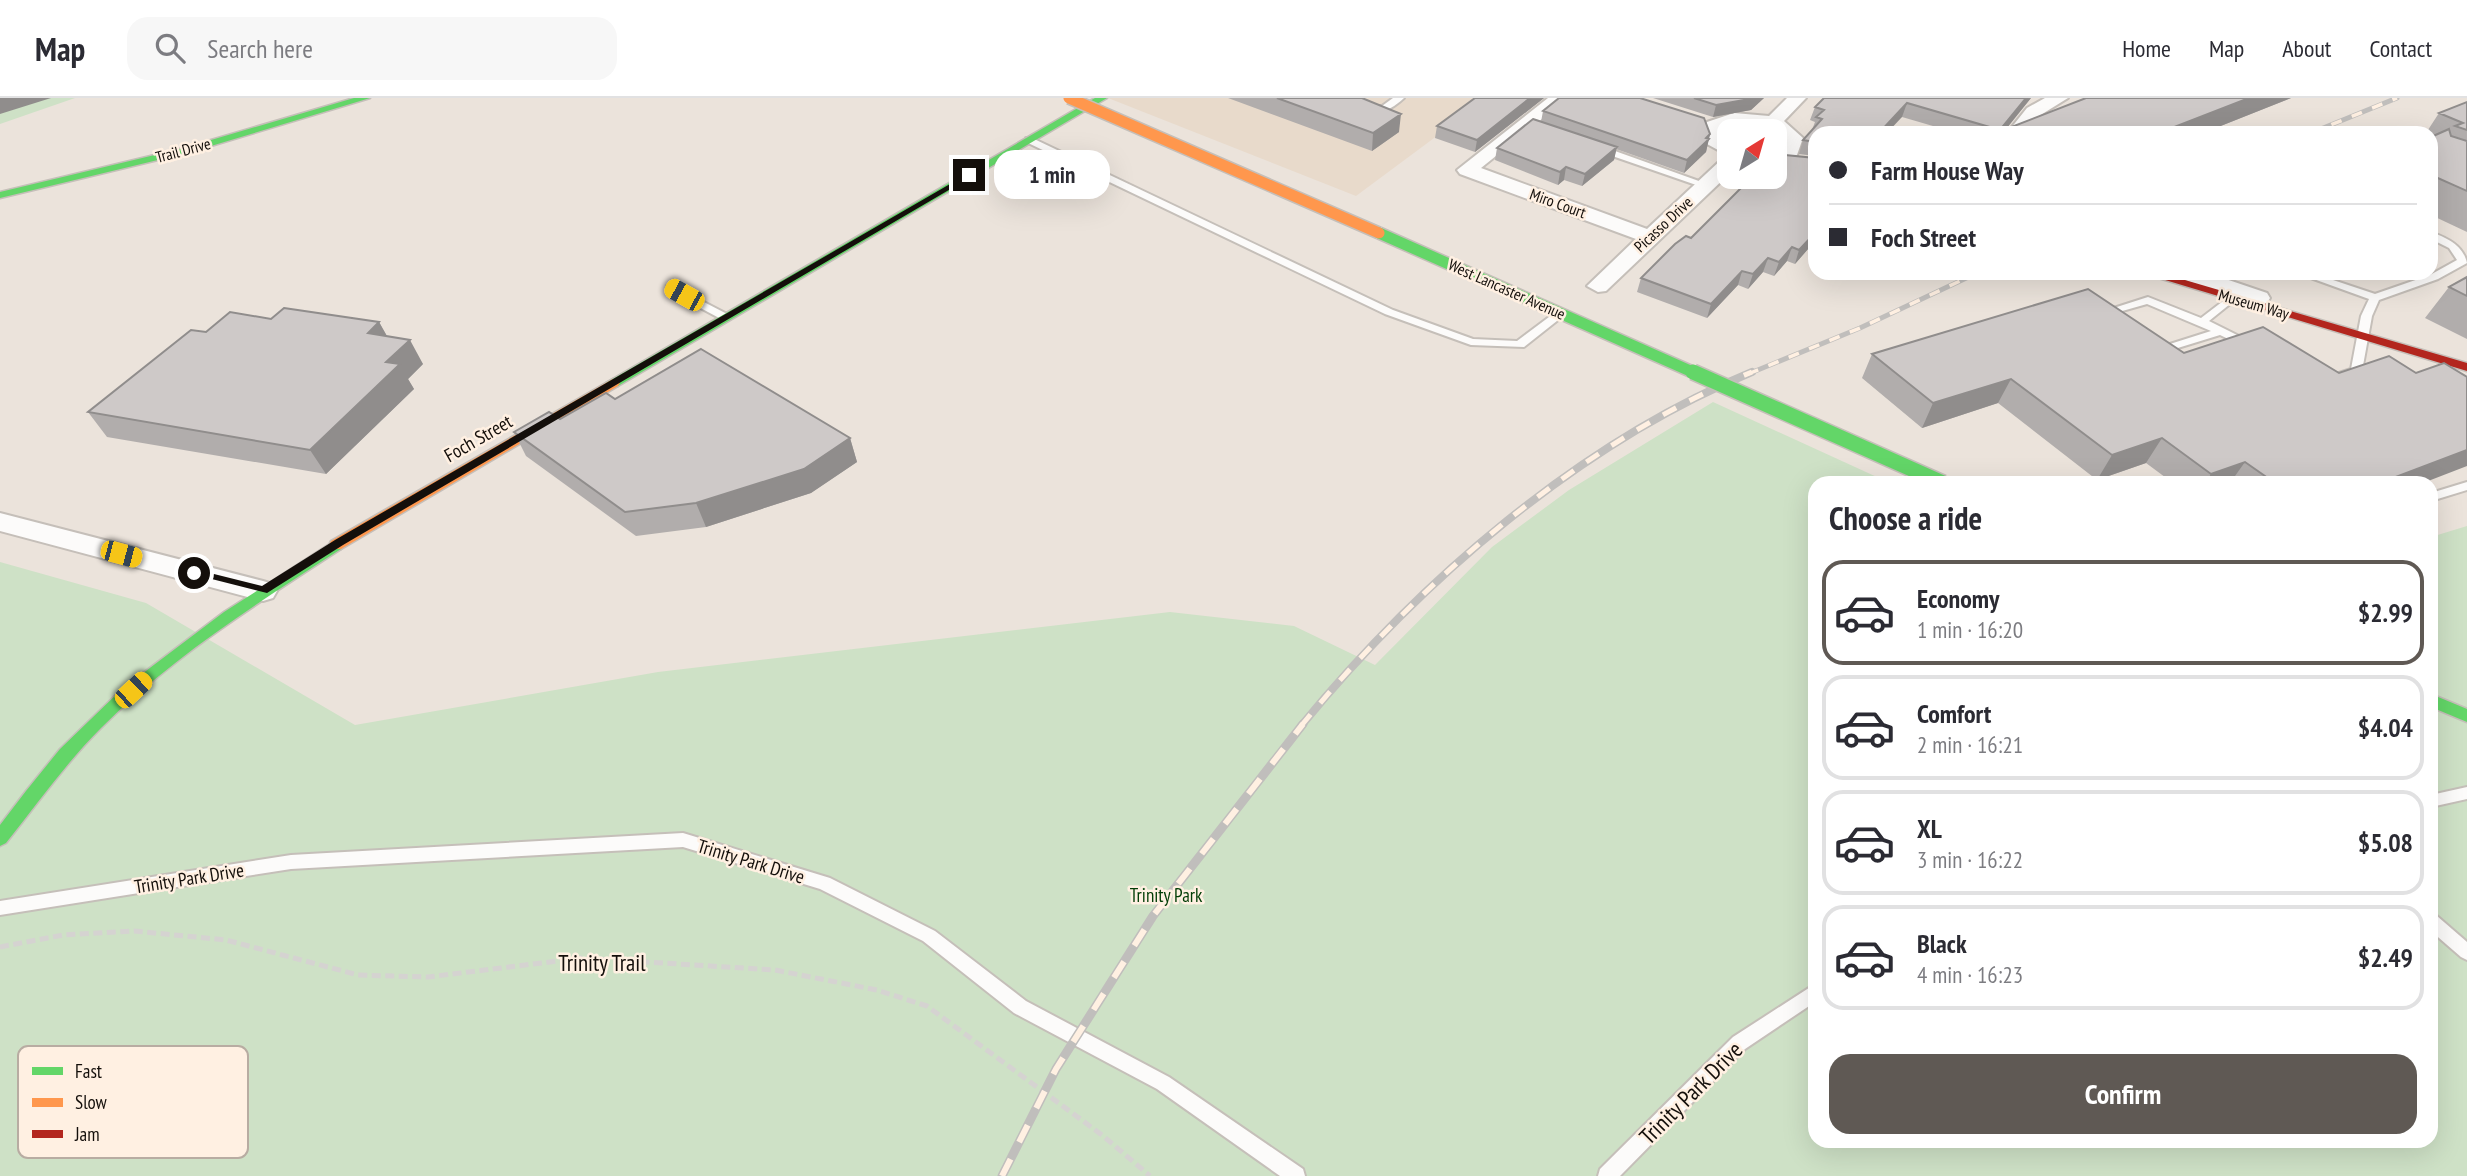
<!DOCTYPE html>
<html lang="en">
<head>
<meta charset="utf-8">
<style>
	body { margin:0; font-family:"PT Sans Narrow",sans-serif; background:#f7f7f7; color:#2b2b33; height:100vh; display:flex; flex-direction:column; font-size:26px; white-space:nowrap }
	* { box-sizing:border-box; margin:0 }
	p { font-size:23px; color:#7c7c81 }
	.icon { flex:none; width:38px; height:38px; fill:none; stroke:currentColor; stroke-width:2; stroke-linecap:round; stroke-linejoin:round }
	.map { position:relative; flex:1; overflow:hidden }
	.side { position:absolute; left:1808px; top:378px; width:630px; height:672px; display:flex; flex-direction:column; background:#fff; border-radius:21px; box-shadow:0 7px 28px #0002 }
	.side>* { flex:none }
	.banner { position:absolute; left:1808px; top:28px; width:630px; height:154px; border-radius:21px; box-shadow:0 7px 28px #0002; display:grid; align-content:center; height:154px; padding:0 21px; background:#fff }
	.needle { width:46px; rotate:37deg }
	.fabs { position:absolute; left:1717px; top:21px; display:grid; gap:14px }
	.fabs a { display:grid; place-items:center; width:70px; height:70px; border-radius:14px; background:#fff; box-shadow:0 7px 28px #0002; font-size:35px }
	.end { position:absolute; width:32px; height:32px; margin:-16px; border:9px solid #140f0b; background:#fff; box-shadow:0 0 0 4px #fff }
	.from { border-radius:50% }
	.bubble { position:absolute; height:49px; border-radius:21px; background:#fff; box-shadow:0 7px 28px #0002; font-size:23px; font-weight:700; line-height:49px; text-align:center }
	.car { position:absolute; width:21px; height:42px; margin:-21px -10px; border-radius:9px; box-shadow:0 0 5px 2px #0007; background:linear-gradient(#f5c518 24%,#345 0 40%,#f5c518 0 76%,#345 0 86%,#f5c518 0) }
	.banner b { display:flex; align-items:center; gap:24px; height:66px; font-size:26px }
	.banner b+b { border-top:2px solid #e1e1e2 }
	.banner i { width:18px; height:18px; background:#2b2b33 }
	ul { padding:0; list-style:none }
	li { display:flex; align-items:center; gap:21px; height:105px; margin:0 14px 10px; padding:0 7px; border:4px solid #e1e1e2; border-radius:21px }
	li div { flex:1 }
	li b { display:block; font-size:26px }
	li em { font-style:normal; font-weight:700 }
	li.on { border-color:#5f5954 }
	li>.icon { width:63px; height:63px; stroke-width:1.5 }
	h2 { padding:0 21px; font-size:32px; line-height:84px }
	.primary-button { display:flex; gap:14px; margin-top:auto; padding:14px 21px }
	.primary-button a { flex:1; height:80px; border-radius:21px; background:#5f5954; color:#fff; font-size:28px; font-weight:700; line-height:80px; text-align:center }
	header { display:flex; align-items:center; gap:42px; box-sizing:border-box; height:98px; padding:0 35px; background:#fff; border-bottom:2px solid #e1e1e2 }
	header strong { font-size:33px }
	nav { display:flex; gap:38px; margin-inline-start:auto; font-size:24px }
	.search { width:490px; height:63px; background:#f7f7f7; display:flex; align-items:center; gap:18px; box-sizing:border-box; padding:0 24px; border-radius:21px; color:#7c7c81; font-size:26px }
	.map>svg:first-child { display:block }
	.built { fill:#e8dacb }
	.green { fill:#cee1c6 }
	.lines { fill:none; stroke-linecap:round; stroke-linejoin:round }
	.lane-casing { stroke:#c5bfb9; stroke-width:4 }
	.street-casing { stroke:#c5bfb9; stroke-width:4 }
	.fast-casing { stroke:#c5bfb9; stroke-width:3 }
	.slow-casing { stroke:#c5bfb9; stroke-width:3 }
	.jam-casing { stroke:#c5bfb9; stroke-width:3 }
	.path { stroke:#d5d3d1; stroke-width:5; stroke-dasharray:9 4.5; stroke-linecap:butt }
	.lane { fill:#fcfbfa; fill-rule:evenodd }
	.street { fill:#fcfbfa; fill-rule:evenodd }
	.fast { fill:#63d668; fill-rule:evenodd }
	.slow { fill:#ff974d; fill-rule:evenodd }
	.jam { fill:#b3261e; fill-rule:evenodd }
	.rail-far2-casing { stroke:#c0bebc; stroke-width:5 }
	.rail-far1-casing { stroke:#c0bebc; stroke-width:8 }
	.rail-casing { stroke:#c0bebc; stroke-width:9 }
	.rail-far2 { stroke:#fff0e2; stroke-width:3.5; stroke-dasharray:11; stroke-linecap:butt }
	.rail-far1 { stroke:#fff0e2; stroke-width:5; stroke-dasharray:15; stroke-linecap:butt }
	.rail { stroke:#fff0e2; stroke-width:6; stroke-dasharray:19; stroke-linecap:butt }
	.fast-bridge-far1-casing { stroke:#c5bfb9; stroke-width:14; stroke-linecap:butt }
	.fast-bridge-casing { stroke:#c5bfb9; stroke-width:18; stroke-linecap:butt }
	.slow-bridge-casing { stroke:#c5bfb9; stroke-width:14; stroke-linecap:butt }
	.fast-bridge-far1 { stroke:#63d668; stroke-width:11 }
	.fast-bridge { stroke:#63d668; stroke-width:15 }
	.slow-bridge { stroke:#ff974d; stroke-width:11 }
	.wall { fill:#b1adac }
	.shaded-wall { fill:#908d8c }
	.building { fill:#cec9c8; stroke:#908d8c; stroke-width:2 }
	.route { fill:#140f0b }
	.labels { text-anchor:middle; stroke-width:5; stroke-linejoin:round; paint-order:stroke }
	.far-street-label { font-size:16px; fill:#140f0b; stroke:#fff0e2 }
	.street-label { font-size:19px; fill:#140f0b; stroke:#fff0e2 }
	.park-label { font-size:19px; fill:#023d06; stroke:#fff0e2 }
	.near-street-label { font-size:23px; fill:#140f0b; stroke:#fff0e2 }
	.key { fill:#fff0e2; stroke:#b8aca2; stroke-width:2 }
	.key-label { font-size:19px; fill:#140f0b }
</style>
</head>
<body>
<header>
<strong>Map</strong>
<div class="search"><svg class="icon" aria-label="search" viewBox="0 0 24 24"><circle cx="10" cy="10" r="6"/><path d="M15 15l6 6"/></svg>Search here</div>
<nav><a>Home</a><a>Map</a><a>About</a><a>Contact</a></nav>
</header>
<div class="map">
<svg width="2467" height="1078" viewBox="0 0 2467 1078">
	<rect width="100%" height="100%" fill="#ebe3db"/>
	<path class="built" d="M 1108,0 L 1488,0 L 1356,98 Z"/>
	<path class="green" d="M 0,0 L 75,0 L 0,26 Z
		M 1713,304 L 1890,385 L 1815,385 L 1815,1043 L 2431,1043 L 2431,439 L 2467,428 L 2467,1078 L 0,1078 L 0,464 L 146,505 L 355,627 L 658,574 L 1170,514 L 1294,528 L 1375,567 L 1492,449 L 1569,392 Z"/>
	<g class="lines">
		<defs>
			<path id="lane" d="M 1393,0 L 1404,0 C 1392,11 1379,19 1364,11 L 1369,8 L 1382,8 Z
				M 1026,40 L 1032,40 L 1393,212 L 1473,241 L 1517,243 L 1557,213 L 1565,213 L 1567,215 L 1524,249 L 1471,247 L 1385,216 L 1026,44 Z
				M 1595,48 L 1601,48 L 1710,87 L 1702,89 L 1595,52 Z
				M 2431,134 C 2447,140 2463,147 2467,165 L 2438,181 L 2379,202 L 2372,218 L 2362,273 L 2347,281 L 2339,281 L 2339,275 L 2351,271 L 2361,218 L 2369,201 L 2297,175 L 2312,175 L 2375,196 L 2430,177 L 2457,162 L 2449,150 L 2431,141 Z
				M 671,187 L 729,217 L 731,219 L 725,222 L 721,221 L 667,192 L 667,188 Z
				M 2231,197 L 2235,198 L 2235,202 L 2209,223 L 2253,245 L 2253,249 L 2245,249 L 2220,237 L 2155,257 L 2149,254 L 2151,252 L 2211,233 L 2147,206 L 2101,219 L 2095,216 L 2148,199 L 2201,220 Z
				M 2467,384 L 2467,392 L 2431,403 L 2431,395 Z
				M 2467,689 L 2467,701 L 2431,709 L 2431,697 Z
				M 683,735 L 830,780 L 935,833 L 1026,903 L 1169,979 L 1303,1071 L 1305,1078 L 1280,1078 L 1157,991 L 1014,915 L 923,843 L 820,791 L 683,749 L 291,771 L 0,817 L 0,803 L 291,757 Z
				M 2431,816 L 2437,818 L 2467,844 L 2467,862 L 2461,859 L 2431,833 Z
				M 1815,886 L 1815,904 L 1745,951 L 1620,1078 L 1598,1078 L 1600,1071 L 1733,939 Z"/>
			<path id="street" d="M 1548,0 L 1568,0 L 1481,70 L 1647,131 L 1722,61 L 1729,59 L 1729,76 L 1606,193 L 1598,194 L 1587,188 L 1636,141 L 1460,76 L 1457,72 Z
				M 1787,0 L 1806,0 L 1784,23 L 1803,40 L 1797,57 L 1774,65 L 1774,52 L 1782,50 L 1784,41 C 1767,24 1743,21 1722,31 L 1722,39 L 1729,44 L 1729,58 L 1707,46 L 1702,35 L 1707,24 L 1734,15 L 1769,18 Z
				M 2045,0 L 2068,0 L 2039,18 L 2026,35 L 2007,35 L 2027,10 Z
				M 2176,175 L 2208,175 L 2267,195 L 2270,200 L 2267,205 L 2251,205 L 2179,180 Z
				M 0,415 L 263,483 L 273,486 L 277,493 L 273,500 L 263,503 L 0,433 Z"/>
			<path id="fast" d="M 354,0 L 370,0 L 191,54 L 0,100 L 0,94 L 184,50 Z
				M 1095,0 L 1107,0 L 618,288 L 613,289 L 606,285 Z
				M 336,442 L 343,447 L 341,451 C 258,505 172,559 101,630 C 66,665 37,706 6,745 L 0,748 L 0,727 L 26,693 L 60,651 L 122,591 L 224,514 Z
				M 2431,596 L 2467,611 L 2467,624 L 2431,609 Z"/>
			<path id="slow" d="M 613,281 L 620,285 L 618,288 L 341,451 L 331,451 L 329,447 L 331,443 Z"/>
			<path id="jam" d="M 2142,175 L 2161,175 L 2467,265 L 2467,273 Z"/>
		</defs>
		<use href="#lane" class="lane-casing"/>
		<use href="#street" class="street-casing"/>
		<use href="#fast" class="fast-casing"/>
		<use href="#slow" class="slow-casing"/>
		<use href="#jam" class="jam-casing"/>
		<path class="path" d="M 0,849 L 63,837 L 134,833 L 226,842 L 358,877 L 428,879 L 582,860 L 775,872 L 877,892 L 927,908 L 1102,1037 L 1150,1078"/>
		<use href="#lane" class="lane"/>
		<use href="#street" class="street"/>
		<use href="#fast" class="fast"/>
		<use href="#slow" class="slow"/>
		<use href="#jam" class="jam"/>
		<defs>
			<path id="rail-far2" d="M 2311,35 L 2397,0
				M 1748,276 L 1860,230 L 1977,175"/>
			<path id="rail-far1" d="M 1301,628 C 1419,484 1579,345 1752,274"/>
			<path id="rail" d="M 1002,1078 L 1056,971 L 1153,818 L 1303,626"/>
		</defs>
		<use href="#rail-far2" class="rail-far2-casing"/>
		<use href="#rail-far1" class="rail-far1-casing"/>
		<use href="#rail" class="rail-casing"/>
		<use href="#rail-far2" class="rail-far2"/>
		<use href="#rail-far1" class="rail-far1"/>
		<use href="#rail" class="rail"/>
		<defs>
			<path id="fast-bridge-far1" d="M 1379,135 L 1697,276"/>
			<path id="fast-bridge" d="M 1693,274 L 1943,385"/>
			<path id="slow-bridge" d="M 1069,0 L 1379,135"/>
		</defs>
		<use href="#fast-bridge-far1" class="fast-bridge-far1-casing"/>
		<use href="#fast-bridge" class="fast-bridge-casing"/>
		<use href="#slow-bridge" class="slow-bridge-casing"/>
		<use href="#fast-bridge-far1" class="fast-bridge-far1"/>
		<use href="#fast-bridge" class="fast-bridge"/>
		<use href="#slow-bridge" class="slow-bridge"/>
	</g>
	<path class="wall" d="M 1228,0 L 1362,0 L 1399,34 L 1372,53 Z
		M 1475,0 L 1544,0 L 1475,54 L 1435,40 L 1437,28 Z
		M 1653,0 L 1764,0 L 1751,12 L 1713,19 Z
		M 1824,0 L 2031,0 L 2005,31 L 2086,0 L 2291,0 L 2203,35 L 1957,35 L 1902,19 L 1815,35 L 1815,58 L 1799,56 L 1803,42 L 1812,32 L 1815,24 L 1810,22 L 1815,9 Z
		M 2467,4 L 2467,134 L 2431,117 L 2431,35 L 2426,35 L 2439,15 Z
		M 1543,13 L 1710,36 L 1706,54 L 1684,75 L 1616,51 L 1614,62 L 1582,88 L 1564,82 L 1558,87 L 1495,62 L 1497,50 L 1541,24 Z
		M 1780,62 L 1815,143 L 1795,166 L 1787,163 L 1774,178 L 1763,174 L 1748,191 L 1738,187 L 1707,220 L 1637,194 L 1641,180 L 1691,140 Z
		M 2467,179 L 2467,241 L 2425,220 L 2449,189 Z
		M 271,221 L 379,224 L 387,238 L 423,266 L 408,281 L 414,291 L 326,376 L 107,339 L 88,314 Z
		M 2184,255 L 2423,385 L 2173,385 L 2146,365 L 2097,382 L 1998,305 L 1922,330 L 1862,280 L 1872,256 Z
		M 615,301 L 850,340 L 857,364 L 811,395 L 706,429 L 636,438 L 526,358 L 514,334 L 560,321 Z"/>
	<path class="shaded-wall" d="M 0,0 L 51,0 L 0,16 Z
		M 1530,0 L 1544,0 L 1475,54 L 1477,42 Z
		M 1755,0 L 1764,0 L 1751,12 L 1713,19 L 1716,7 Z
		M 2026,0 L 2031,0 L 2003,35 L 1998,35 Z
		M 2249,0 L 2291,0 L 2203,35 L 2159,35 Z
		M 1907,5 L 1902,19 L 1887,35 L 1879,35 Z
		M 1401,16 L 1399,34 L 1372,53 L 1373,35 Z
		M 1710,36 L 1706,54 L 1684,75 L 1687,62 Z
		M 1617,49 L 1614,62 L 1582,88 L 1585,76 Z
		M 1566,69 L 1564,82 L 1558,87 L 1560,74 Z
		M 1815,135 L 1815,143 L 1795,166 L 1799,152 Z
		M 1792,149 L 1787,163 L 1774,178 L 1779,164 Z
		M 1768,160 L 1763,174 L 1748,191 L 1753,176 Z
		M 1742,173 L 1738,187 L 1707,220 L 1711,206 Z
		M 379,224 L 393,249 L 368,235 Z
		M 410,242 L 423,266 L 408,281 L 414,291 L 326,376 L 310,352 L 386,264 Z
		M 2011,281 L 1998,305 L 1922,330 L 1933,305 Z
		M 850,340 L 857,364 L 811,395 L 706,429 L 696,405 Z
		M 2162,340 L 2146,365 L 2097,382 L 2112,357 Z
		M 2467,352 L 2467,368 L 2423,385 L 2380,385 Z
		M 2245,364 L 2230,385 L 2205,385 L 2211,376 Z"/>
	<path class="building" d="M 1277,0 L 1362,0 L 1401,16 L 1373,35 Z
		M 1475,0 L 1530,0 L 1477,42 L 1437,28 Z
		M 1559,0 L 1640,0 L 1704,20 L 1710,36 L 1706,40 L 1709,41 L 1687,62 L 1543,13 Z
		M 1694,0 L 1755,0 L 1716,7 Z
		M 1824,0 L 2026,0 L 2000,32 L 1907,5 L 1879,35 L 1815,35 L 1815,44 L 1803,42 L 1822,21 L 1816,19 L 1824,12 L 1815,9 Z
		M 2086,0 L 2249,0 L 2159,35 L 1996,35 Z
		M 2467,4 L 2467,32 L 2455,28 L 2463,25 L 2439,15 Z
		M 1533,21 L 1617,49 L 1585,76 L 1566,69 L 1560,74 L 1497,50 Z
		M 2449,31 L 2451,38 L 2467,43 L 2467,93 L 2431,77 L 2431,39 Z
		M 1785,57 L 1815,60 L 1815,135 L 1799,152 L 1792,149 L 1779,164 L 1768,160 L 1753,176 L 1742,173 L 1711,206 L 1641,180 L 1675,146 L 1686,138 L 1691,140 L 1752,79 L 1774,79 L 1774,60 L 1780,62 Z
		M 2467,179 L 2467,198 L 2449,189 Z
		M 2088,191 L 2184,255 L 2263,229 L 2339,275 L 2389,258 L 2416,275 L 2444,265 L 2467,279 L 2467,352 L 2380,385 L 2275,385 L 2245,364 L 2211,376 L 2162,340 L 2112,357 L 2011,281 L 1933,305 L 1872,256 Z
		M 284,210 L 379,224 L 368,235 L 410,242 L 386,264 L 400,266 L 310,352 L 88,314 L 191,232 L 206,234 L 230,214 L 271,221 Z
		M 701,251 L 850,340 L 804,371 L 696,405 L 625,414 L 514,334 L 549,314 L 560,321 L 606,295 L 615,301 Z"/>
	<path class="route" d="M 969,75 L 971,79 L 343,447 L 267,495 L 188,475 L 194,471 L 262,488 L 335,442 Z"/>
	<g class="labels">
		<g class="far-street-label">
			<text transform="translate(183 52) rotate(-15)" y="6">Trail Drive</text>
			<text transform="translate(1558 105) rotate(20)" y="6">Miro Court</text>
			<text transform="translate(1663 126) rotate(-43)" y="6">Picasso Drive</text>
			<text transform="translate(1507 191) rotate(24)" y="6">West Lancaster Avenue</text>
			<text transform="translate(2254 206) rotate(16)" y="6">Museum Way</text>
		</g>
		<g class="street-label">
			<text transform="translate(478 340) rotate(-30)" y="7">Foch Street</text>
			<text transform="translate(751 763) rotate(17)" y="7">Trinity Park Drive</text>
			<text transform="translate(189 780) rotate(-9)" y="7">Trinity Park Drive</text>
		</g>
		<g class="park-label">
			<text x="1166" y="804">Trinity Park</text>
		</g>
		<g class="near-street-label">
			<text x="602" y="873">Trinity Trail</text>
			<text transform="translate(1691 995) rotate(-45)" y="8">Trinity Park Drive</text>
		</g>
	</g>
	<rect x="18" y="948" width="230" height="112" rx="10" class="key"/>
	<rect x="32" y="969" width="31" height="8" fill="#63d668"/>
	<rect x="32" y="1000" width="31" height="9" fill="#ff974d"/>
	<rect x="32" y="1032" width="31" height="8" fill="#b3261e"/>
	<g class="key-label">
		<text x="75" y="980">Fast</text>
		<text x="75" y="1011">Slow</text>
		<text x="75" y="1043">Jam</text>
	</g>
</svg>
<div class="fabs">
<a><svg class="needle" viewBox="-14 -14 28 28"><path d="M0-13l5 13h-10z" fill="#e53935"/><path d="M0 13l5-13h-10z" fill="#7c7c81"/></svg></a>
</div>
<i class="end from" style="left:194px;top:475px"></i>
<i class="end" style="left:969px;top:77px"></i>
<div class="bubble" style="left:994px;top:52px;width:116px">1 min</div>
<i class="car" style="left:684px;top:197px;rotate:299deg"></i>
<i class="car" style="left:121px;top:456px;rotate:105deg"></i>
<i class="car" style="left:133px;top:592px;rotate:47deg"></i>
<div class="banner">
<b><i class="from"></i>Farm House Way</b>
<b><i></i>Foch Street</b>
</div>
<section class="side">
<h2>Choose a ride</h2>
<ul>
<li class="on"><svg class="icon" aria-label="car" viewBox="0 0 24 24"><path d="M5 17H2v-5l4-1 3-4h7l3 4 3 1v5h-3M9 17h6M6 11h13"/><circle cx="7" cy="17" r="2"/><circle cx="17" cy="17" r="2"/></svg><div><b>Economy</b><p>1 min · 16:20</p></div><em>$2.99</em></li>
<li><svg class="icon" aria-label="car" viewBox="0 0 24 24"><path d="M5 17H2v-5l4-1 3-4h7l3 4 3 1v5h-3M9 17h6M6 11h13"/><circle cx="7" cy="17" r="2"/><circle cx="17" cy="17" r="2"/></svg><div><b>Comfort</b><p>2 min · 16:21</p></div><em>$4.04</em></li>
<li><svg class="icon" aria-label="car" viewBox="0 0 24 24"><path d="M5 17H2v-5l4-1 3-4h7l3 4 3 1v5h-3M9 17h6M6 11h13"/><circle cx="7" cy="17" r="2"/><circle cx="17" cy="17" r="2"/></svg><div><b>XL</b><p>3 min · 16:22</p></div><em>$5.08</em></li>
<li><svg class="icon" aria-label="car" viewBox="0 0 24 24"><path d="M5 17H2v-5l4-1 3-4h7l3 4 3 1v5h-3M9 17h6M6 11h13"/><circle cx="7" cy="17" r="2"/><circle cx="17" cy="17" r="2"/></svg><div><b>Black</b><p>4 min · 16:23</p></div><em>$2.49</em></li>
</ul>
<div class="primary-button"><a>Confirm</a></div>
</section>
</div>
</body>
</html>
